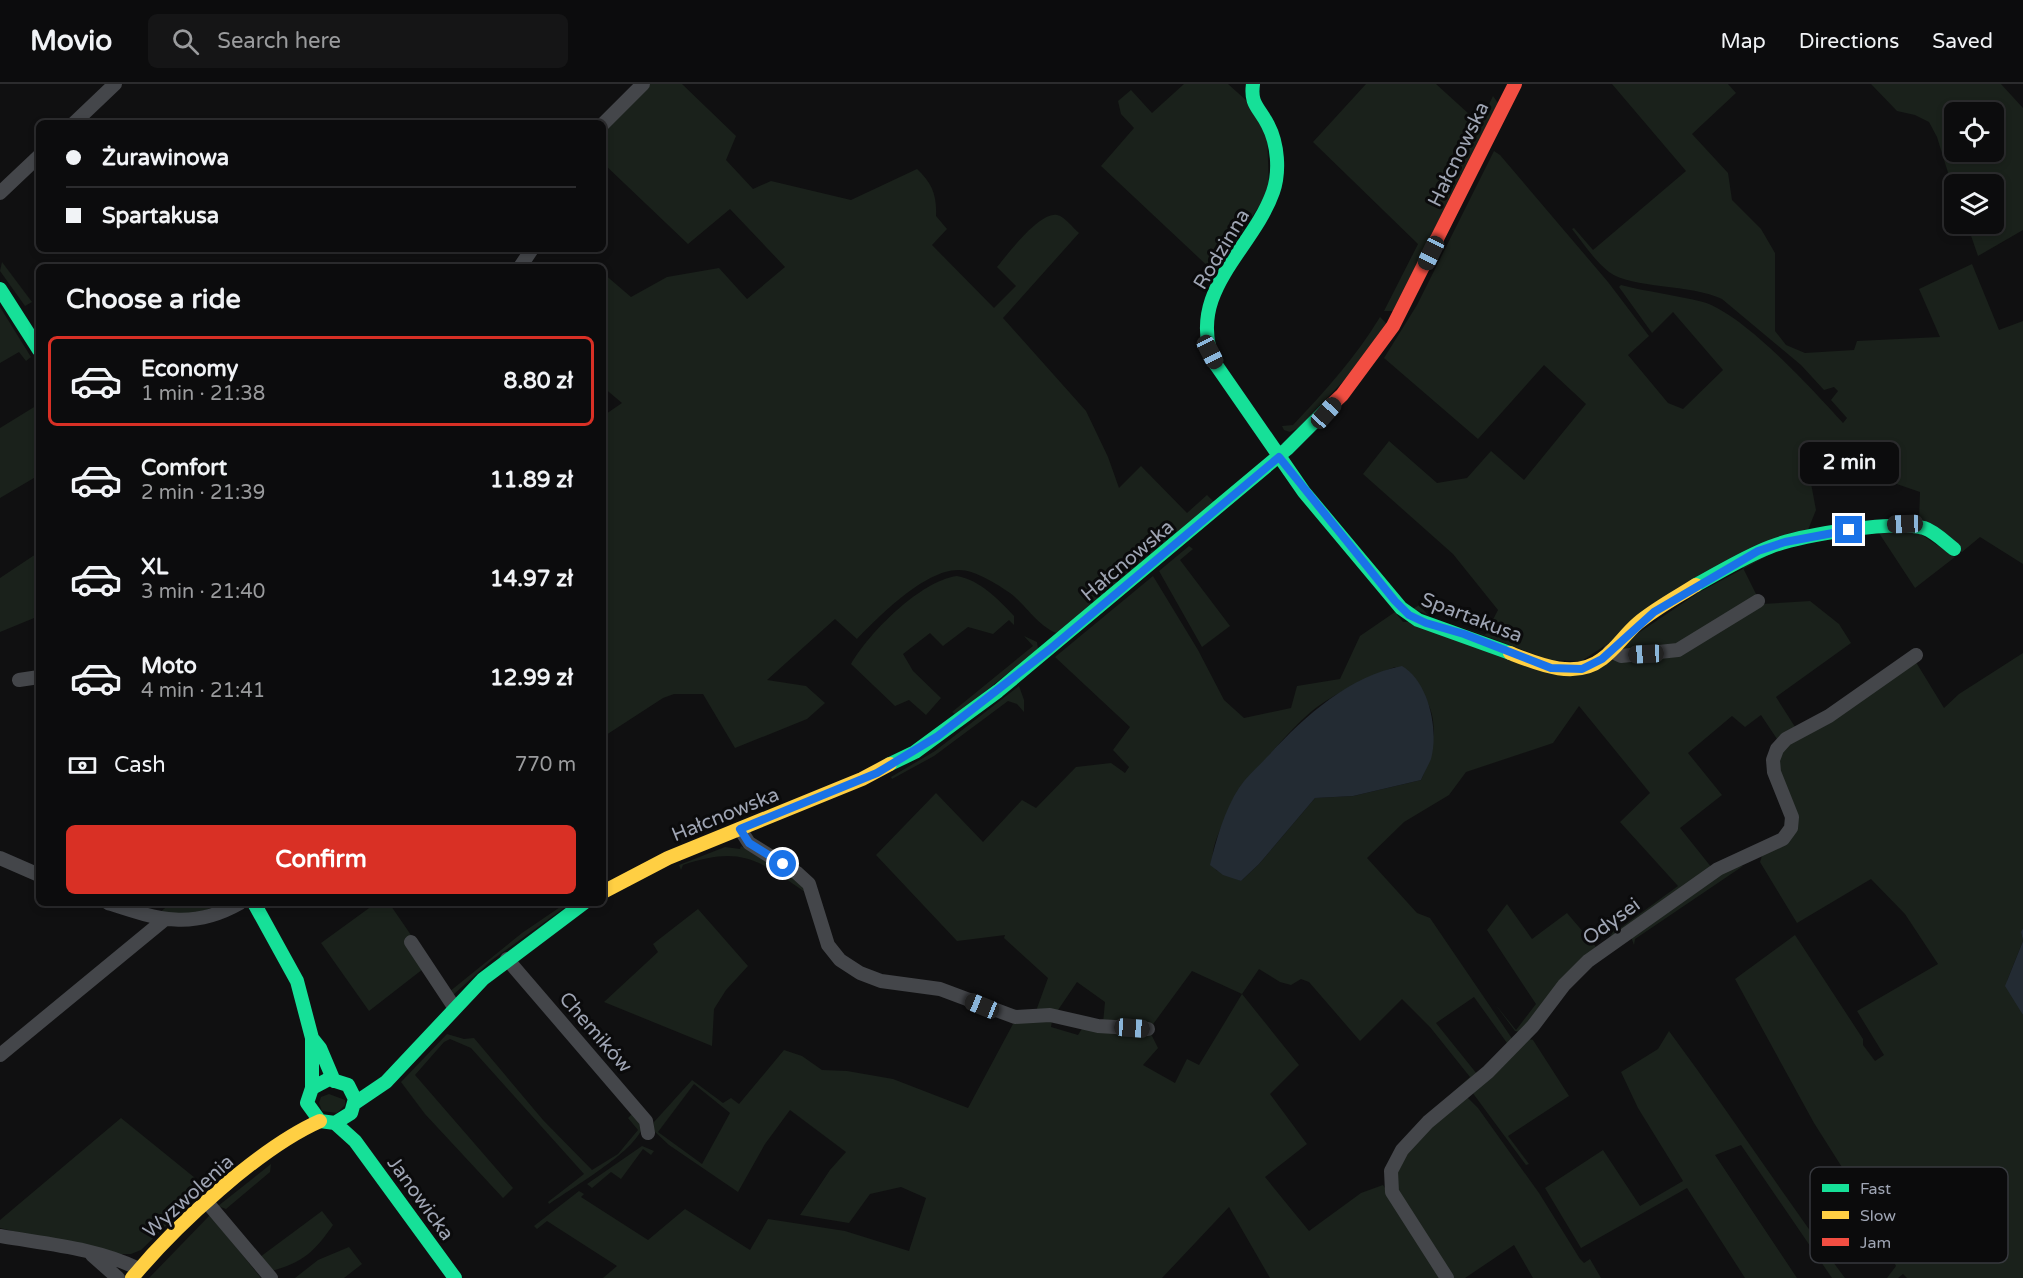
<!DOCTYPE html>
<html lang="en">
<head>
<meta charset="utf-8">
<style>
	body { margin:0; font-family:"Varela Round",sans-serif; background:#151516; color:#f1f3f6; height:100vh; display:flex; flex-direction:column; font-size:22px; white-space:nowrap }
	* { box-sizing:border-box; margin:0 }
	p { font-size:20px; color:#9a9b9d }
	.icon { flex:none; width:33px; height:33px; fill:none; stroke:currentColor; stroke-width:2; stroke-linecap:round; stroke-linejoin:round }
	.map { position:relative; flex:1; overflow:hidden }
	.drawer { position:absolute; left:36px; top:180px; width:570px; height:642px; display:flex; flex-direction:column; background:#0c0c0d; border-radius:9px; box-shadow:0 3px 9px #0003,0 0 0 2px #2c2c2e }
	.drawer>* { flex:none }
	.hud { position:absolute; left:36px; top:36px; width:570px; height:132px; border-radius:9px; box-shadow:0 3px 9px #0003,0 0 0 2px #2c2c2e; display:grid; align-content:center; height:132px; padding:0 30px; background:#0c0c0d }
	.buttons { position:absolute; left:1944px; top:18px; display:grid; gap:12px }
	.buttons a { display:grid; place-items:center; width:60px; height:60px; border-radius:9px; background:#0c0c0d; box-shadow:0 3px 9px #0003,0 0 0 2px #2c2c2e; font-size:30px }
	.end { position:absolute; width:27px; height:27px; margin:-14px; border:8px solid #1a73e8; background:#fff; box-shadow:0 0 0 3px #fff }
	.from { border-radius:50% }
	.bubble { position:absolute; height:42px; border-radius:9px; background:#0c0c0d; box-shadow:0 3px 9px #0003,0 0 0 2px #2c2c2e; font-size:20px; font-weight:700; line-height:42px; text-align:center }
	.car { position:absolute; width:18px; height:36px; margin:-18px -9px; border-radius:8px; box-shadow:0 0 4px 2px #0007; background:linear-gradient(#222 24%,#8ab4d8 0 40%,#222 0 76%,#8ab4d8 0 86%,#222 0) }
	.hud b { display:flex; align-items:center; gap:21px; height:57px; font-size:22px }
	.hud b+b { border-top:2px solid #2c2c2e }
	.hud i { width:15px; height:15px; background:#f1f3f6 }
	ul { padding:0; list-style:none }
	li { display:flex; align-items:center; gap:18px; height:90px; margin:0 12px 9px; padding:0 18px; border:3px solid transparent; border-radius:9px }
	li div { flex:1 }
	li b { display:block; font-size:22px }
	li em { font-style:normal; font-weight:700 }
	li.on { border-color:#d93025 }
	li>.icon { width:54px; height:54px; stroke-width:1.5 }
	h2 { padding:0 30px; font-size:27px; line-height:72px }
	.pay { display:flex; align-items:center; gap:15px; height:66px; padding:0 30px; font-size:22px }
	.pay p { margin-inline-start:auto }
	.button { display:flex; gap:12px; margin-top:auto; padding:12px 30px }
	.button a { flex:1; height:69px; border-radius:9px; background:#d93025; color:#fff; font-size:24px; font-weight:700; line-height:69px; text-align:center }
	header { display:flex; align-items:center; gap:36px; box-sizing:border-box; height:84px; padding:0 30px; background:#0c0c0d; border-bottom:2px solid #2c2c2e }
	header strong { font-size:28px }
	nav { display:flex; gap:33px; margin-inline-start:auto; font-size:21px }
	.search { width:420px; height:54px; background:#151516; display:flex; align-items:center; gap:15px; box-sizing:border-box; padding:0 21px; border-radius:9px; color:#9a9b9d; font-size:22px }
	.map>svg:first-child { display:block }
	.green { fill:#1a211b; fill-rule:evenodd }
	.water { fill:#232b33 }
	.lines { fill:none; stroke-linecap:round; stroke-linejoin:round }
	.street { stroke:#44464a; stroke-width:14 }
	.fast { stroke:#16e098; stroke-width:14 }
	.slow { stroke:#ffcf43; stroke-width:14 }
	.jam { stroke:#f24e42; stroke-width:14 }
	.route { stroke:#1a73e8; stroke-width:8 }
	.labels { text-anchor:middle; stroke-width:6; stroke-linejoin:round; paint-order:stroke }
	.street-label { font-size:20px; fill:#9fa5b4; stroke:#0b0b0c }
	.key { fill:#0b0b0c; stroke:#37393e; stroke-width:1.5 }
	.key-label { font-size:16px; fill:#9fa5b4 }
</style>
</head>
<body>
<header>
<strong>Movio</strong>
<div class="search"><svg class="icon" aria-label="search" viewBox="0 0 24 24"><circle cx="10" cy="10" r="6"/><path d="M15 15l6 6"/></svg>Search here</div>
<nav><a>Map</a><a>Directions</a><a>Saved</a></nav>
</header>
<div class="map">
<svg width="2023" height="1194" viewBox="0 0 2023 1194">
	<rect width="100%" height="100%" fill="#101011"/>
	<path class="green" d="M 648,0 L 682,0 L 736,52 L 726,76 L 753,105 L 771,97 L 851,116 L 917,85 C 932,99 937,111 936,132 L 947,145 L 932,161 L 994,224 L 1016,202 L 997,183 C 1008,170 1039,128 1057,131 C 1064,132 1073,144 1079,149 L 1003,234 L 1086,327 L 1108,373 L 1119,404 L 1141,382 L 1187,429 L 1207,411 L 1214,418 L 1059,550 C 1038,543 1027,522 1010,509 C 997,500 975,486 959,486 C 926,485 879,532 857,555 L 835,535 L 767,596 L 806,602 L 825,619 L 807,635 L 735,664 L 703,610 L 674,610 L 663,614 L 603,653 L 603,332 L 622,319 L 603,303 L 603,189 L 631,213 L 667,193 L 719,184 L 747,215 L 785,183 L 730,125 L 688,160 L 603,79 L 603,44 Z
		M 1184,0 L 1228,0 L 1247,17 L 1267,47 L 1269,107 L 1215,189 L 1101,82 L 1134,44 L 1121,30 L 1118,17 L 1131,6 L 1152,29 Z
		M 1366,0 L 1436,0 L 1480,40 L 1493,12 L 1498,19 L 1393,227 L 1384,227 L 1418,160 L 1313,58 Z
		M 1612,0 L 1728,0 L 1736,9 L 1692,50 L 1728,89 L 1732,116 L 1761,145 L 1775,169 L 1775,247 L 1786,261 L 1805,269 L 1854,266 L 1857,257 L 1940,253 L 1919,205 L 1972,180 L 1999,246 L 2023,237 L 2023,480 L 1980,453 L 1962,468 L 1919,438 L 1920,408 L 1853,385 L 1810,394 L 1816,426 L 1806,451 L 1627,547 L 1571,584 L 1413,525 L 1419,521 L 1428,531 L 1485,551 L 1498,526 L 1453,470 L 1363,390 L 1389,357 L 1437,399 L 1467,394 L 1491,367 L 1524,396 L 1586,320 L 1544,281 L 1478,355 L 1384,274 L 1417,221 L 1494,67 L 1500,71 L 1608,198 L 1649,252 L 1628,271 L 1668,319 L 1683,325 L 1723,286 L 1673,228 L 1652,249 L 1619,203 L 1621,201 C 1648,208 1676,211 1703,218 C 1744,230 1813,306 1843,339 L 1847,334 L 1831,316 L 1838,307 L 1834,303 L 1824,306 L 1801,281 L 1722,215 C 1691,200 1632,205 1609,188 C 1595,177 1583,159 1572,145 L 1574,144 L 1593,166 L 1686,87 Z
		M 1871,0 L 2001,0 L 2023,24 L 2023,146 L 1978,172 L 1967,140 L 1994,140 L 1994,100 L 1954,100 L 1954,108 L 1937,53 L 1929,38 L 1915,31 L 1897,27 ZM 1954,28 L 1994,28 L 1994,68 L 1954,68 Z
		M 2,178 L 32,218 L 25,222 L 0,187 Z
		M 0,223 L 31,273 L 26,277 L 19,268 L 0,279 Z
		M 1380,233 L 1386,239 L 1358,282 L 1298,344 L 1290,348 L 1284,346 L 1282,342 L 1293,341 C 1325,307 1356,273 1380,233 Z
		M 39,320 L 39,391 L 0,414 L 0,344 Z
		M 1913,445 L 1955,473 L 1915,504 L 1877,446 Z
		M 1189,462 L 1193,465 L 1180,476 L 1230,542 L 1202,563 L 1159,487 Z
		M 39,468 L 39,532 L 0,548 L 0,494 Z
		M 1741,480 L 1758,514 L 1685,560 L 1625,569 L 1619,562 Z
		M 957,492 C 980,496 998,515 1014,532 L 1014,541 L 1009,536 L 993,550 L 968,543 L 943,562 L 930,549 L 903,570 L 913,587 L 941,614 L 926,631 L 909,616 L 895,622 L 851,580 C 869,549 920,497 957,492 Z
		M 1153,492 L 1198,566 L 1224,616 L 1244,634 L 1291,624 L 1297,602 L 1340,595 L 1360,552 L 1395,528 L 1403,538 L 1416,538 L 1520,576 L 1606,577 L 1659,572 L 1762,520 L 1810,517 L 1839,540 L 1851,559 L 1776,613 L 1797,646 L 1779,658 L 1761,631 L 1745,643 L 1732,632 L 1688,669 L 1722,711 L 1680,744 L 1712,784 L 1609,855 L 1616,842 L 1619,845 L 1678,802 L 1620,738 L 1650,709 L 1579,622 L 1553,659 L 1466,688 L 1449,711 L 1404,738 L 1367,774 L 1417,829 L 1430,834 L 1511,953 L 1512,957 L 1507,959 L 1474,913 L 1436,939 L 1477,990 L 1492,979 L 1455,1008 L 1453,1008 L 1470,993 L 1430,943 L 1402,915 L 1360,957 L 1309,898 L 1301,895 L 1291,901 L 1280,898 L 1259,885 L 1242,910 L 1299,981 L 1270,1010 L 1307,1060 L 1265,1093 L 1309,1147 L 1361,1109 L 1383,1101 L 1443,1194 L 1270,1194 L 1229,1123 L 1162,1194 L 603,1194 L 617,1182 L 547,1137 L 537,1145 L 534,1142 L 579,1107 L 584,1110 L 581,1113 L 648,1156 L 685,1125 L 750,1166 L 768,1135 L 845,1147 L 909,1167 L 926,1114 L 901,1103 L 870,1110 L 849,1139 L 800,1131 L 830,1086 L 846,1068 L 790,1026 L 765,1060 L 738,1108 L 669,1061 L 653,1046 L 654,1038 L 692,996 L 723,1019 L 731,1014 L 739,1020 L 784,966 L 802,972 L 822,986 L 847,987 L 893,995 L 968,1024 L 1013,940 L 1041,935 L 1052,937 L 1051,943 L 1078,951 L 1083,943 L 1150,948 L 1158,964 L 1143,981 L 1175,999 L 1187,975 L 1199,981 L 1242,910 L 1192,887 L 1151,943 L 1103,939 L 1105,918 L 1077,898 L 1058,926 L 1036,927 L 1048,894 L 1004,854 L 1005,851 L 957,857 L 876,771 L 936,709 L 983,758 L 1022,716 L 1036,724 L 1076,683 L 1111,679 L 1125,689 L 1129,683 L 1113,666 L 1130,643 L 1055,573 ZM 1395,583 C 1405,593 1418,603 1425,614 C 1441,639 1432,672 1421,696 L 1353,712 L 1315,714 L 1259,780 L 1241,797 L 1216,786 C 1215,781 1212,774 1213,768 C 1220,726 1283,649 1317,623 C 1340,607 1369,592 1395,583 ZM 694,1000 L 730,1029 L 702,1080 L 658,1048 Z
		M 1024,552 L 1037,558 L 1038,565 L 956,631 L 952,628 L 1033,562 Z
		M 2023,569 L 2023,844 L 2021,848 L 2023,857 L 2007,897 L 2023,931 L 2023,1194 L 1907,1194 L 1903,1190 L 1898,1194 L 1887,1194 L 1896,1182 L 1864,1118 L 1814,1039 L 1735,895 L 1795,851 L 1863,955 L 1863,961 L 1875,977 L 1884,971 L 1857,927 L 1938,880 L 1905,830 L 1871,795 L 1797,839 L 1760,778 L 1762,772 L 1792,751 L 1779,691 L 1781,666 L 1914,575 L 1944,624 L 1959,610 Z
		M 1019,602 L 1024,616 L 1024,628 L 1017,620 L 1008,617 L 934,672 L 892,695 L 891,693 L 935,667 Z
		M 741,762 L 798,795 L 805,808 C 759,776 741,761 683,781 L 681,786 L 679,781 L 725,763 L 740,765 Z
		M 1743,782 L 1635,855 L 1634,861 L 1630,850 L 1732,783 Z
		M 171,819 L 222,819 L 222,820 C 203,827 178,837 158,830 Z
		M 376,819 L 389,819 L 413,854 L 423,885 L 369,927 L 321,859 Z
		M 566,819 L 571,819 L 492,876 L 453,911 L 449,908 L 522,849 Z
		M 1507,820 L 1532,855 L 1567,829 L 1596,863 L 1520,948 L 1515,947 L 1495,920 L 1516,946 L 1536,920 L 1487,846 Z
		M 698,825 L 748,882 L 726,906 L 714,925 L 712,962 L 604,918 L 658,868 L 653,860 Z
		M 1669,947 C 1729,1028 1784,1113 1845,1194 L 1832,1194 L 1741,1061 L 1715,1071 L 1797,1194 L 1745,1194 L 1687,1104 L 1581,1164 L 1545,1104 L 1603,1066 L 1640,1122 L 1683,1097 L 1638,1024 L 1621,988 L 1658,965 Z
		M 447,950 L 464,955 L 474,954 L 543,1036 L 592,1086 L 618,1070 L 638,1046 L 628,1034 L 634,1028 L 642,1044 C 634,1068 572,1104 549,1120 L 548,1118 L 584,1090 L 471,964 L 450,955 L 444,958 L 415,991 L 513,1104 L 503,1114 L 425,1030 L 401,998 Z
		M 1529,955 L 1533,956 L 1569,1012 L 1508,1052 L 1529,1080 L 1526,1081 L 1472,1008 Z
		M 329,1010 L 345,1016 L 345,1021 L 337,1029 L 322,1027 L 319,1019 L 321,1013 Z
		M 1466,1012 L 1478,1024 L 1539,1109 L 1580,1175 L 1584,1179 L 1590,1175 L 1601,1194 L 1533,1194 L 1514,1161 L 1465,1194 L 1450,1194 L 1401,1118 L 1394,1093 L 1413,1057 Z
		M 121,1034 L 200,1098 L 198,1100 L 197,1112 L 141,1166 L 131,1170 L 122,1170 L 121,1173 L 0,1144 L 0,1136 Z
		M 642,1062 L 654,1067 L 651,1071 L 643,1065 L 621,1095 L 611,1088 L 592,1104 L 587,1100 Z
		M 271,1080 L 270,1088 L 226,1125 L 218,1122 Z
		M 322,1127 L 333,1141 C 315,1167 303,1179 271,1187 L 260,1173 Z
		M 210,1131 L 261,1194 L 149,1194 Z
		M 349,1163 L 362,1180 L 344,1194 L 295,1194 L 318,1176 Z"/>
	<path class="water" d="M 1402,582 C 1429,598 1439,646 1431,675 C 1428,682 1424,689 1421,696 L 1353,712 L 1315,714 L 1259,780 L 1241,797 L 1223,791 L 1210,781 C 1216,756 1225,725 1239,704 C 1247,692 1258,683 1267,673 C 1303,634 1348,592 1402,582 Z
		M 2023,844 L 2023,931 L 2005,902 L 2023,857 L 2021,848 Z"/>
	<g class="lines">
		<path class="street" d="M 74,39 L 115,0
			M 603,40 L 643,0
			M 0,109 L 39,72
			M 520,183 L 532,165
			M 1610,567 L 1621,572 L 1678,566 L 1758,517
			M 19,596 L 39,593
			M 740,745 L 749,759 L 797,789 L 809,800 L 828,861 L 840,876 L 860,889 L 881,897 L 940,905 L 1015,933 L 1050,931 L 1098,942 L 1148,945
			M 0,774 L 39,791
			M 108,819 C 157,835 191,847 240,819
			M 411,858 L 454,923
			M 507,875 L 646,1037 L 648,1049
			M 0,971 L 164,836
			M 206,1117 L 271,1194
			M 0,1152 C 46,1160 97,1164 139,1185
			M 92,1171 L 118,1194
			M 1447,1194 L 1392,1108 L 1391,1087 L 1402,1066 L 1428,1038 L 1488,988 L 1533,942 L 1564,901 L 1588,877 L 1718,785 L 1783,755 L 1791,744 L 1792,733 L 1774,688 L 1773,676 L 1777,665 L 1786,655 L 1829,632 L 1916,571"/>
		<path class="fast" d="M 1253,0 C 1250,21 1259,23 1268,41 C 1278,60 1280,88 1273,108 C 1252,167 1185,208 1214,278 L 1304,408 L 1401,524 L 1418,536 L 1510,569
			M 0,205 L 39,266
			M 1696,501 C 1720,488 1744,473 1770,463 C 1800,451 1893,436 1924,444 C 1934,447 1945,458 1954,465
			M 890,680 L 915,668 L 998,607 L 1287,365 L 1328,324
			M 254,819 L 297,897 L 312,954 L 320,964 L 334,997
			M 312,954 L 312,1004
			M 329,995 L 348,1001 L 355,1015 L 351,1029 L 335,1039 L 320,1037 L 307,1019 L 312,1004 Z
			M 355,1019 L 386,998 L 483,895 L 584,819
			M 335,1039 L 355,1057 L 455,1194"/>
		<path class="slow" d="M 1510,569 C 1538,580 1575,596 1602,575 C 1616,565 1625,550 1638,539 C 1656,524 1677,513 1696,501
			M 603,808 L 668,774 L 862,695 L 890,680
			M 132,1194 C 175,1142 259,1064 320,1037"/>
		<path class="jam" d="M 1328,324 L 1342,311 L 1393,242 L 1515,0"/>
	</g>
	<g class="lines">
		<path class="route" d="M 783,780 L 749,759 L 740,745 L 877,689 L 938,652 L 1050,565 L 1279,373 L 1395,517 L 1409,531 L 1426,539 L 1464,550 L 1551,584 L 1582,585 L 1602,575 L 1654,528 L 1758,467 L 1785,458 L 1849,446"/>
	</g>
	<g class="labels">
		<g class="street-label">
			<text transform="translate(1458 70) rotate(-64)" y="7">Hałcnowska</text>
			<text transform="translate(1221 165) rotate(-59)" y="7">Rodzinna</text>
			<text transform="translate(1127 476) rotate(-40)" y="7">Hałcnowska</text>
			<text transform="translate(1472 533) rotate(21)" y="7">Spartakusa</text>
			<text transform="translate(725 730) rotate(-22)" y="7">Hałcnowska</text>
			<text transform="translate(1611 837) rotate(-36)" y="7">Odysei</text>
			<text transform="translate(596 948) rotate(49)" y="7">Chemików</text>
			<text transform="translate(188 1112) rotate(-42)" y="7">Wyzwolenia</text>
			<text transform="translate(421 1114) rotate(54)" y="7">Janowicka</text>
		</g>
	</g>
	<rect x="1810" y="1083" width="198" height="96" rx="9" class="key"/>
	<rect x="1822" y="1100" width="27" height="8" fill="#16e098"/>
	<rect x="1822" y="1127" width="27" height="8" fill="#ffcf43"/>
	<rect x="1822" y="1154" width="27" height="8" fill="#f24e42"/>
	<g class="key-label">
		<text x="1860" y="1110">Fast</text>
		<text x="1860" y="1137">Slow</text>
		<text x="1860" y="1164">Jam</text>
	</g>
</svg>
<div class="buttons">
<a><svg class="icon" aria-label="locate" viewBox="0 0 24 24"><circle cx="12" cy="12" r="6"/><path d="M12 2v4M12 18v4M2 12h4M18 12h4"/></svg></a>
<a><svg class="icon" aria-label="layers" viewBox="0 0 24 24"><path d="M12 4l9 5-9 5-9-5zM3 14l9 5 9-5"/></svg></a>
</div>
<i class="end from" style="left:783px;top:780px"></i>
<i class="end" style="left:1849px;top:446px"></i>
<div class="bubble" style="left:1800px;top:358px;width:99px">2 min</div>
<i class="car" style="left:1431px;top:169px;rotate:206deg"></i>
<i class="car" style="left:1210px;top:268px;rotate:153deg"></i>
<i class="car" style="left:1326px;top:329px;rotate:42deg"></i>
<i class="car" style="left:1905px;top:440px;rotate:268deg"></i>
<i class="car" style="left:1646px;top:570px;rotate:267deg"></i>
<i class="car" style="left:982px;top:922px;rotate:292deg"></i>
<i class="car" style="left:1132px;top:944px;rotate:94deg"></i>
<div class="hud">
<b><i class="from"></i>Żurawinowa</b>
<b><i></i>Spartakusa</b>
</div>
<section class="drawer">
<h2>Choose a ride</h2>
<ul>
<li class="on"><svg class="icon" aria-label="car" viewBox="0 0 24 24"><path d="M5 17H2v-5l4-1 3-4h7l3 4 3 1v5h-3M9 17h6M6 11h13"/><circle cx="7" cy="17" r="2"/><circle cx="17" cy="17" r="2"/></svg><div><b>Economy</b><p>1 min · 21:38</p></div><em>8.80 zł</em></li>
<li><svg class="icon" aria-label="car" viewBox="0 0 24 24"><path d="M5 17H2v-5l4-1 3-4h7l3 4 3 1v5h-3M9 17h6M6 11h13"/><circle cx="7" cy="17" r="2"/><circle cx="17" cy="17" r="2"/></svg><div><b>Comfort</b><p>2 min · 21:39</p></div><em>11.89 zł</em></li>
<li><svg class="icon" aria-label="car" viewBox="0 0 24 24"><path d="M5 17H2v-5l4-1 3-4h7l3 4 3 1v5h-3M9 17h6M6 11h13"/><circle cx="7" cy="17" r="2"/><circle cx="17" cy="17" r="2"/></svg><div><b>XL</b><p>3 min · 21:40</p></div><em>14.97 zł</em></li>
<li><svg class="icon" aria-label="car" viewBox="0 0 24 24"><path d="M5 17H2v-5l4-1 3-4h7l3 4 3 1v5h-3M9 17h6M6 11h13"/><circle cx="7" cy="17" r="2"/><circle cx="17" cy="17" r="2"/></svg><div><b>Moto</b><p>4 min · 21:41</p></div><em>12.99 zł</em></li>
</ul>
<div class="pay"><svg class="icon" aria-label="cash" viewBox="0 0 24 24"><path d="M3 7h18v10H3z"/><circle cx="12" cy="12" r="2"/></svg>Cash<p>770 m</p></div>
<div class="button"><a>Confirm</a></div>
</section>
</div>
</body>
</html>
